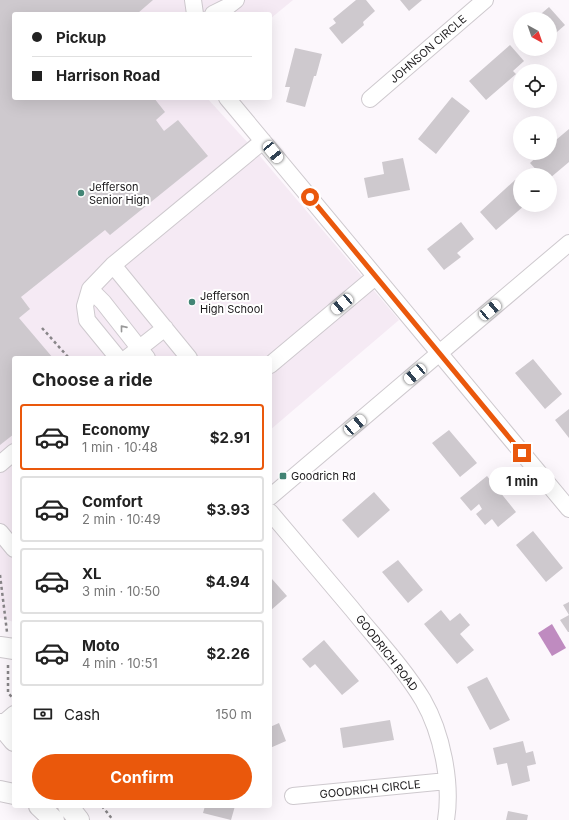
<!DOCTYPE html>
<html lang="en">
<head>
<meta charset="utf-8">
<style>
	body { margin:0; font-family:Inter,sans-serif; background:#f6f6f6; color:#222; height:100vh; display:flex; flex-direction:column; font-size:15px; white-space:nowrap }
	* { box-sizing:border-box; margin:0 }
	p { font-size:13px; color:#767676 }
	.icon { flex:none; width:22px; height:22px; fill:none; stroke:currentColor; stroke-width:2; stroke-linecap:round; stroke-linejoin:round }
	.map { position:relative; flex:1; overflow:hidden }
	.side { position:absolute; left:12px; top:356px; width:260px; height:452px; display:flex; flex-direction:column; background:#fff; border-radius:4px; box-shadow:0 4px 16px #0002 }
	.side>* { flex:none }
	.top-card { position:absolute; left:12px; top:12px; width:260px; height:88px; border-radius:4px; box-shadow:0 4px 16px #0002; display:grid; align-content:center; height:88px; padding:0 20px; background:#fff }
	.needle { width:26px; rotate:140deg }
	.controls { position:absolute; left:513px; top:12px; display:grid; gap:8px }
	.controls a { display:grid; place-items:center; width:44px; height:44px; border-radius:50%; background:#fff; box-shadow:0 4px 16px #0002; font-size:20px }
	.end { position:absolute; width:18px; height:18px; margin:-9px; border:5px solid #ea580c; background:#fff; box-shadow:0 0 0 2px #fff }
	.from { border-radius:50% }
	.bubble { position:absolute; height:28px; border-radius:14px; background:#fff; box-shadow:0 4px 16px #0002; font-size:13px; font-weight:700; line-height:28px; text-align:center }
	.car { position:absolute; width:12px; height:24px; margin:-12px -6px; border-radius:5px; box-shadow:0 0 3px 1px #0007; background:linear-gradient(#fff 24%,#345 0 40%,#fff 0 76%,#345 0 86%,#fff 0) }
	.top-card b { display:flex; align-items:center; gap:14px; height:38px; font-size:15px }
	.top-card b+b { border-top:1px solid #e0e0e0 }
	.top-card i { width:10px; height:10px; background:#222 }
	ul { padding:0; list-style:none }
	li { display:flex; align-items:center; gap:12px; height:66px; margin:0 8px 6px; padding:0 12px; border:2px solid #e0e0e0; border-radius:4px }
	li div { flex:1 }
	li b { display:block; font-size:15px }
	li em { font-style:normal; font-weight:700 }
	li.selected { border-color:#ea580c }
	li>.icon { width:36px; height:36px; stroke-width:1.5 }
	h2 { padding:0 20px; font-size:18px; line-height:48px }
	.pay { display:flex; align-items:center; gap:10px; height:44px; padding:0 20px; font-size:15px }
	.pay p { margin-inline-start:auto }
	.primary-button { display:flex; gap:8px; margin-top:auto; padding:8px 20px }
	.primary-button a { flex:1; height:46px; border-radius:24px; background:#ea580c; color:#fff; font-size:16px; font-weight:700; line-height:46px; text-align:center }
	.map>svg:first-child { display:block }
	.built { fill:#f5eaf4 }
	.water { fill:#bf8bc0 }
	.building { fill:#cec9ce }
	.lines { fill:none; stroke-linecap:round; stroke-linejoin:round }
	.minor-casing { stroke:#cec9ce; stroke-width:18 }
	.major-casing { stroke:#cec9ce; stroke-width:22 }
	.path { stroke:#898689; stroke-width:2.5; stroke-dasharray:3 3; stroke-linecap:butt }
	.minor { stroke:#fff; stroke-width:16 }
	.major { stroke:#fff; stroke-width:20 }
	.oneway { stroke:#989898 }
	.route { stroke:#ea580c; stroke-width:5 }
	.poi-dot { fill:#438575; stroke:#fff; stroke-width:1.5 }
	.labels { text-anchor:middle; stroke-width:4; stroke-linejoin:round; paint-order:stroke }
	.street-label { font-size:11px; fill:#1b191b; stroke:#fff }
	.poi-label { font-size:11px; fill:#1b191b; stroke:#fff; text-anchor:start }
</style>
</head>
<body>
<div class="map">
<svg width="569" height="820" viewBox="0 0 569 820">
	<rect width="100%" height="100%" fill="#fcf7fc"/>
	<path class="built" d="M 0,0 L 293,0 L 270,19 L 270,14 L 14,14 L 14,98 L 207,98 L 259,155 L 399,320 L 270,430 L 270,358 L 14,358 L 14,622 L 0,618 Z"/>
	<path class="water" d="M 552,624 L 566,648 L 552,656 L 538,633 Z"/>
	<path class="building" d="M 0,0 L 153,0 L 138,13 L 139,14 L 14,14 L 14,98 L 137,98 L 138,99 L 139,98 L 154,98 L 165,112 L 156,120 L 164,131 L 178,120 L 208,156 L 110,235 L 105,230 L 21,297 L 30,309 L 19,318 L 53,358 L 14,358 L 14,434 L 0,445 Z
		M 356,0 L 366,0 L 375,11 L 363,22 L 364,25 L 342,44 L 329,28 L 336,23 L 333,19 Z
		M 400,0 L 422,0 L 409,11 Z
		M 549,7 L 565,25 L 550,38 L 550,19 L 535,19 Z
		M 510,45 L 524,61 L 513,71 L 516,74 L 486,100 L 469,81 Z
		M 295,48 L 322,54 L 316,76 L 314,76 L 305,107 L 286,102 L 290,87 L 285,87 Z
		M 452,97 L 470,111 L 436,154 L 418,139 Z
		M 569,129 L 569,162 L 550,178 L 550,175 L 541,175 L 530,163 L 541,153 L 550,153 L 550,145 Z
		M 403,158 L 410,190 L 368,198 L 364,178 L 384,174 L 382,162 Z
		M 515,180 L 520,185 L 520,205 L 525,205 L 496,230 L 480,212 Z
		M 461,222 L 474,239 L 457,253 L 461,257 L 444,270 L 427,249 Z
		M 533,359 L 562,394 L 545,409 L 515,373 Z
		M 569,409 L 569,438 L 555,420 Z
		M 449,430 L 477,463 L 460,477 L 432,443 Z
		M 487,476 L 516,512 L 498,527 L 492,519 L 485,525 L 476,514 L 482,509 L 479,504 L 471,511 L 460,498 Z
		M 374,492 L 390,510 L 358,538 L 342,520 Z
		M 533,531 L 563,568 L 546,582 L 516,545 Z
		M 398,560 L 423,590 L 408,603 L 382,572 Z
		M 272,579 L 287,596 L 270,611 L 270,581 Z
		M 569,602 L 569,615 L 563,605 Z
		M 441,610 L 450,621 L 460,613 L 470,625 L 460,634 L 474,650 L 457,664 L 424,624 Z
		M 569,615 L 569,632 L 568,632 L 560,620 Z
		M 324,640 L 359,681 L 342,695 L 315,664 L 310,668 L 302,659 Z
		M 487,677 L 510,720 L 490,730 L 467,687 Z
		M 390,720 L 394,740 L 343,748 L 340,728 Z
		M 279,723 L 286,741 L 270,748 L 270,727 Z
		M 523,741 L 526,753 L 533,751 L 536,764 L 527,766 L 530,781 L 512,786 L 507,763 L 497,765 L 493,748 Z
		M 205,806 L 235,806 L 231,820 L 203,813 Z
		M 508,811 L 528,815 L 527,820 L 506,820 Z"/>
	<g class="lines">
		<defs>
			<path id="minor" d="M 193,0 L 195,14
				M 213,14 L 227,7 L 236,0
				M 227,98 L 569,509
				M 370,99 L 485,0
				M 113,265 L 189,358
				M 90,289 L 103,302 L 147,358
				M 118,358 L 87,320 L 85,306 L 90,289 L 113,265 L 263,141
				M 127,358 L 165,328
				M 270,365 L 375,277
				M 0,464 L 14,452
				M 270,497 L 569,243
				M 270,512 C 297,544 325,577 352,609 C 376,639 403,667 423,700 C 442,733 452,783 446,820
				M 0,532 L 14,549
				M 0,726 L 14,714
				M 293,796 L 447,781"/>
			<path id="major" d="M 0,647 L 14,649
				M 0,724 L 14,741
				M 0,791 L 14,794
				M 39,806 L 54,820
				M 68,806 L 79,820"/>
		</defs>
		<use href="#minor" class="minor-casing"/>
		<use href="#major" class="major-casing"/>
		<path class="path" d="M 42,328 L 69,358
			M 0,575 L 7,632
			M 8,665 L 8,693 L 14,699
			M 102,806 L 113,820"/>
		<use href="#minor" class="minor"/>
		<use href="#major" class="major"/>
	</g>
	<defs><path id="oneway-chevron" d="M-2-3.5L2.5 0L-2 3.5" fill="none" stroke-width="1.6" stroke-linecap="round" stroke-linejoin="round"/></defs>
	<use class="oneway" href="#oneway-chevron" transform="translate(123 328) rotate(-129)"/>
	<g class="lines">
		<path class="route" d="M 310,197 L 522,453"/>
	</g>
	<g class="poi-dot">
		<circle cx="81" cy="193" r="4"/>
		<circle cx="192" cy="302" r="4"/>
		<rect x="279" y="472" width="8" height="8" rx="2"/>
	</g>
	<g class="labels">
		<g class="street-label">
			<text transform="translate(428 49) rotate(-41)" y="4">JOHNSON CIRCLE</text>
			<text transform="translate(387 653) rotate(52)" y="4">GOODRICH ROAD</text>
			<text transform="translate(370 789) rotate(-6)" y="4">GOODRICH CIRCLE</text>
		</g>
		<g class="poi-label">
			<text x="89" y="191">Jefferson<tspan x="89" dy="13">Senior High</tspan></text>
			<text x="200" y="300">Jefferson<tspan x="200" dy="13">High School</tspan></text>
			<text x="291" y="480">Goodrich Rd</text>
		</g>
	</g>
</svg>
<div class="controls">
<a><svg class="needle" viewBox="-14 -14 28 28"><path d="M0-13l5 13h-10z" fill="#e53935"/><path d="M0 13l5-13h-10z" fill="#767676"/></svg></a>
<a><svg class="icon" aria-label="locate" viewBox="0 0 24 24"><circle cx="12" cy="12" r="6"/><path d="M12 2v4M12 18v4M2 12h4M18 12h4"/></svg></a>
<a>+</a>
<a>−</a>
</div>
<i class="end from" style="left:310px;top:197px"></i>
<i class="end" style="left:522px;top:453px"></i>
<div class="bubble" style="left:489px;top:467px;width:66px">1 min</div>
<i class="car" style="left:273px;top:152px;rotate:141deg"></i>
<i class="car" style="left:342px;top:304px;rotate:230deg"></i>
<i class="car" style="left:490px;top:310px;rotate:50deg"></i>
<i class="car" style="left:415px;top:374px;rotate:230deg"></i>
<i class="car" style="left:355px;top:425px;rotate:50deg"></i>
<div class="top-card">
<b><i class="from"></i>Pickup</b>
<b><i></i>Harrison Road</b>
</div>
<section class="side">
<h2>Choose a ride</h2>
<ul>
<li class="selected"><svg class="icon" aria-label="car" viewBox="0 0 24 24"><path d="M5 17H2v-5l4-1 3-4h7l3 4 3 1v5h-3M9 17h6M6 11h13"/><circle cx="7" cy="17" r="2"/><circle cx="17" cy="17" r="2"/></svg><div><b>Economy</b><p>1 min · 10:48</p></div><em>$2.91</em></li>
<li><svg class="icon" aria-label="car" viewBox="0 0 24 24"><path d="M5 17H2v-5l4-1 3-4h7l3 4 3 1v5h-3M9 17h6M6 11h13"/><circle cx="7" cy="17" r="2"/><circle cx="17" cy="17" r="2"/></svg><div><b>Comfort</b><p>2 min · 10:49</p></div><em>$3.93</em></li>
<li><svg class="icon" aria-label="car" viewBox="0 0 24 24"><path d="M5 17H2v-5l4-1 3-4h7l3 4 3 1v5h-3M9 17h6M6 11h13"/><circle cx="7" cy="17" r="2"/><circle cx="17" cy="17" r="2"/></svg><div><b>XL</b><p>3 min · 10:50</p></div><em>$4.94</em></li>
<li><svg class="icon" aria-label="car" viewBox="0 0 24 24"><path d="M5 17H2v-5l4-1 3-4h7l3 4 3 1v5h-3M9 17h6M6 11h13"/><circle cx="7" cy="17" r="2"/><circle cx="17" cy="17" r="2"/></svg><div><b>Moto</b><p>4 min · 10:51</p></div><em>$2.26</em></li>
</ul>
<div class="pay"><svg class="icon" aria-label="cash" viewBox="0 0 24 24"><path d="M3 7h18v10H3z"/><circle cx="12" cy="12" r="2"/></svg>Cash<p>150 m</p></div>
<div class="primary-button"><a>Confirm</a></div>
</section>
</div>
</body>
</html>
